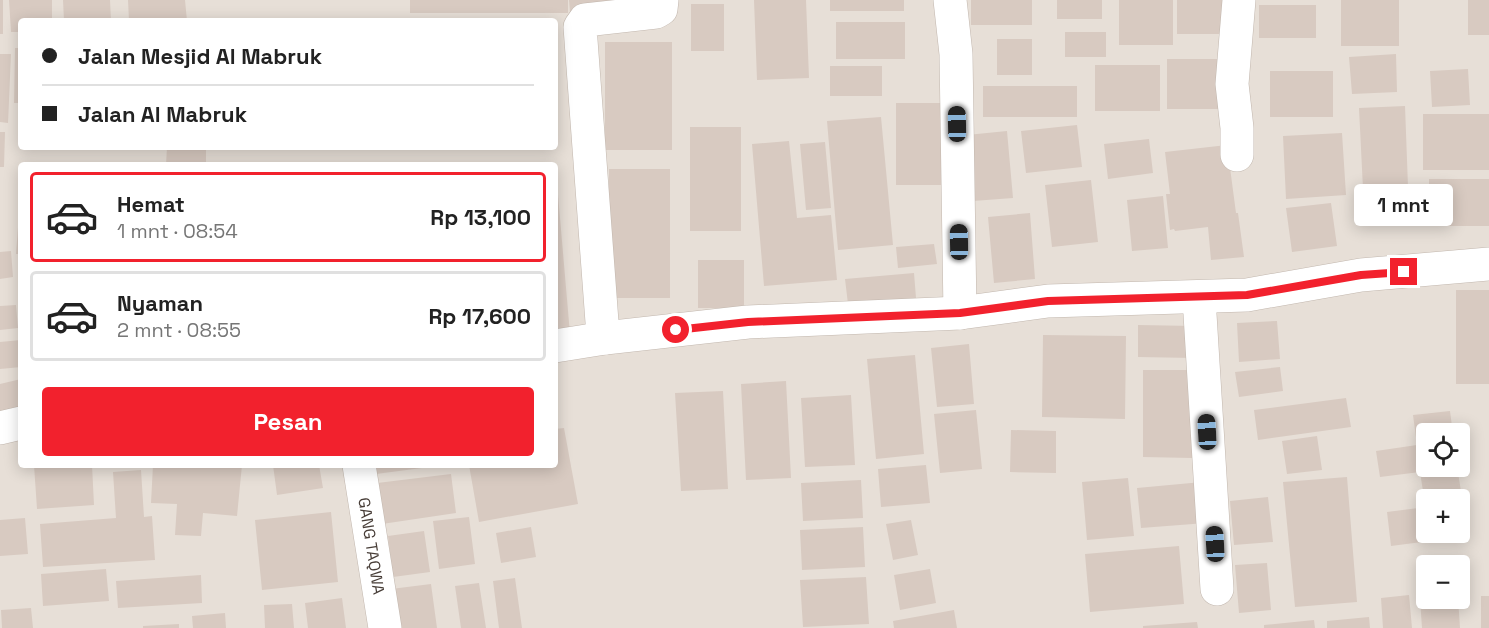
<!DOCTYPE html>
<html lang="id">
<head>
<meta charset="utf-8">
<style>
	body { margin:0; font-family:"Space Grotesk",sans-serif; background:#f2f2f2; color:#222; height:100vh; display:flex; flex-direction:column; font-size:22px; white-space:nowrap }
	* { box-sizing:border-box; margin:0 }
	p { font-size:20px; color:#767676 }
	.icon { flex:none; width:33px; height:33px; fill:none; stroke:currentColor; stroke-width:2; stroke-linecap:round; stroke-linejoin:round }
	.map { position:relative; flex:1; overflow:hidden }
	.sheet { position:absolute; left:18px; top:162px; width:540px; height:306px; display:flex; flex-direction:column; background:#fff; border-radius:6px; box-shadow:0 3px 15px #0003 }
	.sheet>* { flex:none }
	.top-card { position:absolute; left:18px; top:18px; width:540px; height:132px; border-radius:6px; box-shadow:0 3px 15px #0003; display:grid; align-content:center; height:132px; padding:0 24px; background:#fff }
	.tools { position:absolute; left:1416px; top:423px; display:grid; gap:12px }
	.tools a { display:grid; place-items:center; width:54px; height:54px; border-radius:6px; background:#fff; box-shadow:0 3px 15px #0003; font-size:30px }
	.end { position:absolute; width:27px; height:27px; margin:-14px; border:8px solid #f2212d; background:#fff; box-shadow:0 0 0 3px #fff }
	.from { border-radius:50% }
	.bubble { position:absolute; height:42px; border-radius:6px; background:#fff; box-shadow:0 3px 15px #0003; font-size:20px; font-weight:600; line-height:42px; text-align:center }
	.car { position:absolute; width:18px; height:36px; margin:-18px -9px; border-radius:8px; box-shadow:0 0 4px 2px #0007; background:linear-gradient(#222 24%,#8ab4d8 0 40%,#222 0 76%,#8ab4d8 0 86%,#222 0) }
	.top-card b { display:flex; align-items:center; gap:21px; height:57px; font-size:22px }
	.top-card b+b { border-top:2px solid #e0e0e0 }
	.top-card i { width:15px; height:15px; background:#222 }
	ul { padding:10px 0 0; list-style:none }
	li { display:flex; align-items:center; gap:18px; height:90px; margin:0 12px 9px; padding:0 12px; border:3px solid #e0e0e0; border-radius:6px }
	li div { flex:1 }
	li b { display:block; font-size:22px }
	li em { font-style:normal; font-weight:600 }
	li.current { border-color:#f2212d }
	li>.icon { width:54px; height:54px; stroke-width:1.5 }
	.action { display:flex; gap:12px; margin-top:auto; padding:12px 24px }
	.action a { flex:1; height:69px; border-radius:6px; background:#f2212d; color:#fff; font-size:24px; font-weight:600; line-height:69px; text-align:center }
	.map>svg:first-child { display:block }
	.residential { fill:#e7dfd7; fill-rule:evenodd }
	.building { fill:#d8cac1 }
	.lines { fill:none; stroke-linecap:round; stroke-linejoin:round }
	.street-casing { stroke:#c2b7ae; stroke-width:34 }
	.street { stroke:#fff; stroke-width:33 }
	.route { stroke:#f2212d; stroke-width:8 }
	.labels { text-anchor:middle; stroke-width:4.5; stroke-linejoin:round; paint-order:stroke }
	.street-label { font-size:16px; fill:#473d37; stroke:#fff }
</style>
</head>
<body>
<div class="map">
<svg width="1489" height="628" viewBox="0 0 1489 628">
	<rect width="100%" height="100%" fill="#f4eee8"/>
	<path class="residential" d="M 0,0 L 1489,0 L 1489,628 L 0,628 ZM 21,21 L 555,21 L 555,147 L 21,147 ZM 21,165 L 555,165 L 555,465 L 21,465 ZM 1426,434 L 1460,434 L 1460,466 L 1426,466 ZM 1426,500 L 1460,500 L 1460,532 L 1426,532 ZM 1426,566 L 1460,566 L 1460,598 L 1426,598 Z"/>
	<path class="building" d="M 0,0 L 3,0 L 3,34 L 0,34 Z
		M 9,0 L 52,0 L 52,21 L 21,21 L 21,32 L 11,32 Z
		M 63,0 L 110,0 L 111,21 L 64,21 Z
		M 128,0 L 185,0 L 187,21 L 129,21 Z
		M 410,0 L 568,0 L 568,13 L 410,13 Z
		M 569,0 L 643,0 L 643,10 L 570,12 Z
		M 754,0 L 806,0 L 809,78 L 757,80 Z
		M 830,0 L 904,0 L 904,11 L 830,11 Z
		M 971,0 L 1032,0 L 1032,25 L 971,25 Z
		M 1057,0 L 1102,0 L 1102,19 L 1057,19 Z
		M 1119,0 L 1173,0 L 1173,45 L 1119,45 Z
		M 1177,0 L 1226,0 L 1226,34 L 1177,34 Z
		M 1341,0 L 1399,0 L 1399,46 L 1341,46 Z
		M 1468,0 L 1489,0 L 1489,35 L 1468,35 Z
		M 691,4 L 724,4 L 724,51 L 691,51 Z
		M 1259,5 L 1316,5 L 1316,38 L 1259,38 Z
		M 836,22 L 905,22 L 905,59 L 836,59 Z
		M 1065,32 L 1106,32 L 1106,57 L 1065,57 Z
		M 997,39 L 1032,39 L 1032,75 L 997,75 Z
		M 605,42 L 672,42 L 672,150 L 605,150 Z
		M 15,48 L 21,48 L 21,103 L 14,103 Z
		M 0,54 L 11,54 L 8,123 L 0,122 Z
		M 1396,54 L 1397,92 L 1352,94 L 1349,57 Z
		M 1167,59 L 1226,59 L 1226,109 L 1167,109 Z
		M 1095,65 L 1160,65 L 1160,111 L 1095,111 Z
		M 830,66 L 882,66 L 882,96 L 830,96 Z
		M 1468,69 L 1470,105 L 1432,107 L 1430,71 Z
		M 1270,71 L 1333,71 L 1333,117 L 1270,117 Z
		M 983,86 L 1077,86 L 1077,117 L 983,117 Z
		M 896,103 L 943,103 L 943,185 L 896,185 Z
		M 1405,106 L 1408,187 L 1363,189 L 1359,108 Z
		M 1423,114 L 1489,114 L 1489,170 L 1423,170 Z
		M 881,117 L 893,245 L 838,250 L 827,121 Z
		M 1077,125 L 1082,167 L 1026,173 L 1021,131 Z
		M 690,127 L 741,127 L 741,231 L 690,231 Z
		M 1007,131 L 1013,198 L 973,201 L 967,135 Z
		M 0,132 L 5,132 L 4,167 L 0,167 Z
		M 1342,133 L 1346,195 L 1286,199 L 1283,136 Z
		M 1149,139 L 1153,173 L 1108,179 L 1104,144 Z
		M 789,141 L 797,218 L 831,215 L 837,280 L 764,286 L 752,144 Z
		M 825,142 L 831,208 L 806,210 L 800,144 Z
		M 1227,145 L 1236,213 L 1238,213 L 1244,257 L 1211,260 L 1208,227 L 1175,231 L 1174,229 L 1170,230 L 1166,194 L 1170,194 L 1165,152 Z
		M 167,147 L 206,147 L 206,165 L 166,165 Z
		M 609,169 L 670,169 L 670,298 L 609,298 Z
		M 1429,179 L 1489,179 L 1489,226 L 1429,226 Z
		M 1091,180 L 1098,242 L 1052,247 L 1045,185 Z
		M 557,183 L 570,334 L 555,336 L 555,184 Z
		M 1163,196 L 1168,248 L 1132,251 L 1127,200 Z
		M 1331,203 L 1337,246 L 1292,252 L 1286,208 Z
		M 1030,213 L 1035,279 L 994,283 L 988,217 Z
		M 19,214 L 21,214 L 21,254 L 16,254 Z
		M 934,244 L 937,264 L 898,268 L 896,247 Z
		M 11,251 L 13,277 L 0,279 L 0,252 Z
		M 698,260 L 744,260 L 744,308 L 698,308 Z
		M 914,273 L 916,298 L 848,304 L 845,279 Z
		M 1456,290 L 1489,290 L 1489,384 L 1456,384 Z
		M 16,305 L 18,328 L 0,330 L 0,306 Z
		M 1277,321 L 1280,359 L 1239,362 L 1237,323 Z
		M 1138,325 L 1194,326 L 1194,358 L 1138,357 Z
		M 1043,335 L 1126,336 L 1125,419 L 1042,417 Z
		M 21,340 L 21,367 L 0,369 L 0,342 Z
		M 969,344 L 974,404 L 937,407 L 931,348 Z
		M 915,355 L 924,454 L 876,459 L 867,359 Z
		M 1280,367 L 1283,391 L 1239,397 L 1235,372 Z
		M 1143,370 L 1193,370 L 1192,458 L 1143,457 Z
		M 21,379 L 21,417 L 0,421 L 0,384 Z
		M 786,381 L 791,478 L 746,480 L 741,384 Z
		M 723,391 L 728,489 L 681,491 L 675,393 Z
		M 851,395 L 855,465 L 805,467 L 801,398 Z
		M 1346,398 L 1351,427 L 1258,440 L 1254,410 Z
		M 976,410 L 982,469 L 940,473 L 934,414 Z
		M 1450,411 L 1453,434 L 1426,434 L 1426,466 L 1457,466 L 1468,536 L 1391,546 L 1387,512 L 1426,507 L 1426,532 L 1460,532 L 1460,500 L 1426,500 L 1425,504 L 1420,472 L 1380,477 L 1376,451 L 1417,445 L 1413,415 Z
		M 564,428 L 578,504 L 479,522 L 469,465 L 555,465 L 555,429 Z
		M 1011,430 L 1056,431 L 1056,473 L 1010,472 Z
		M 1317,436 L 1322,470 L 1287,474 L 1282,441 Z
		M 34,465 L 92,465 L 94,505 L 37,509 Z
		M 153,465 L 242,465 L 237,516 L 203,513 L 201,536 L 175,535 L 177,504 L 151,503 Z
		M 273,465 L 319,465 L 323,488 L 277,495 Z
		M 375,465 L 437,465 L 437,466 L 376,474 Z
		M 926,465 L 930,503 L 881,507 L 878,469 Z
		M 141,470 L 144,517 L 152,516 L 155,560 L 43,567 L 40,524 L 116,518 L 113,472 Z
		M 451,474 L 456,513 L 382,524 L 377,483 Z
		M 1347,477 L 1357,602 L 1295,607 L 1283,482 Z
		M 1128,478 L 1134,536 L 1087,540 L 1082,482 Z
		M 861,480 L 863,518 L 803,521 L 801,483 Z
		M 1202,482 L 1206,523 L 1141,528 L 1137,488 Z
		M 1268,497 L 1273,542 L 1234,545 L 1230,501 Z
		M 331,512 L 338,582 L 262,590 L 255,520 Z
		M 469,517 L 475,564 L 439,569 L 433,521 Z
		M 25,518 L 28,554 L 0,556 L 0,520 Z
		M 911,520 L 918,555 L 893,560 L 886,524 Z
		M 531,527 L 536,557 L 501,563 L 496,533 Z
		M 863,527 L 865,567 L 802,570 L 800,530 Z
		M 424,531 L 430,572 L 393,577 L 388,536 Z
		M 1179,546 L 1184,604 L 1090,612 L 1085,554 Z
		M 1267,563 L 1271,610 L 1239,613 L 1235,565 Z
		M 106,569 L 109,601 L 43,606 L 41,574 Z
		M 930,569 L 936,603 L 900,610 L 894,575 Z
		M 201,575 L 202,603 L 118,608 L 116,581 Z
		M 866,577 L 869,624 L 803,627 L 800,580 Z
		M 515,578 L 522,628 L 499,628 L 493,581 Z
		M 479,583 L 486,628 L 461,628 L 455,586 Z
		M 431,584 L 437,628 L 396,628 L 391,589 Z
		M 1409,595 L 1412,628 L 1383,628 L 1381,598 Z
		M 1481,596 L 1489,596 L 1489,628 L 1481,628 Z
		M 342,598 L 346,628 L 308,628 L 305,603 Z
		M 1458,598 L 1460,628 L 1422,628 L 1420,599 Z
		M 292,604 L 294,628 L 265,628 L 264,605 Z
		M 31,608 L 33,628 L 2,628 L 1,610 Z
		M 954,610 L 957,628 L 894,628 L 893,621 Z
		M 225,613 L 226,628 L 193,628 L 192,616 Z
		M 1369,617 L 1370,628 L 1327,628 L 1327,621 Z
		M 1314,620 L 1315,628 L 1264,628 L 1264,625 Z
		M 1197,622 L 1198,628 L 1143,628 L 1143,626 Z
		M 179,624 L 179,628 L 143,628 L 143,626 Z"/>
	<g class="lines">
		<defs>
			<g id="street">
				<path d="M 950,0 L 956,54 L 960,313"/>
				<path d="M 1237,155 L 1237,128 L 1232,84 L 1239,0"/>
				<path d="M 1199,298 L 1217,589"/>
				<path d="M 605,338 L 602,322 L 580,27 L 585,20 L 656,12 L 661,9 L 662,0"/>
				<path d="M 555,346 L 605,338 L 748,322 L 960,313 L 1048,301 L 1247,295 L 1361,275 L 1489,264"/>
				<path d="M 0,428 L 21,423"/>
				<path id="s1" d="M 359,465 L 385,628"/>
			</g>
		</defs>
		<use href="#street" class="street-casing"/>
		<use href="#street" class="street"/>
	</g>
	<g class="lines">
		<path class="route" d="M 676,330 L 748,322 L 960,313 L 1048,301 L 1247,295 L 1361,275 L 1404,272"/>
	</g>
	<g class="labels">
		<g class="street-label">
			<text dy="6" stroke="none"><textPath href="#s1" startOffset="82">GANG TAQWA</textPath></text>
		</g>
	</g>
</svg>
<div class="tools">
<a><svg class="icon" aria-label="locate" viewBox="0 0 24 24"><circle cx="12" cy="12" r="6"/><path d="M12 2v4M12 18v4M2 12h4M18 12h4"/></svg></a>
<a>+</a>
<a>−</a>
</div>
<i class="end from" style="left:676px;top:330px"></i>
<i class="end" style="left:1404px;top:272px"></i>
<div class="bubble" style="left:1354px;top:184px;width:99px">1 mnt</div>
<i class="car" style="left:957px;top:124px;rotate:359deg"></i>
<i class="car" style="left:959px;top:242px;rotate:359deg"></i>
<i class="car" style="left:1207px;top:432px;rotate:357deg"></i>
<i class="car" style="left:1215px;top:544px;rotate:357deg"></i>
<div class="top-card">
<b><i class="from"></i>Jalan Mesjid Al Mabruk</b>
<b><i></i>Jalan Al Mabruk</b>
</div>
<section class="sheet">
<ul>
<li class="current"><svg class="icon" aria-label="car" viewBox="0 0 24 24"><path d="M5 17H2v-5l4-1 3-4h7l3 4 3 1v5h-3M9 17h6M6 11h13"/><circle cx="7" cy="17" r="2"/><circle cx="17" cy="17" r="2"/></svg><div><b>Hemat</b><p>1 mnt · 08:54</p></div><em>Rp 13,100</em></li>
<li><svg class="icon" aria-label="car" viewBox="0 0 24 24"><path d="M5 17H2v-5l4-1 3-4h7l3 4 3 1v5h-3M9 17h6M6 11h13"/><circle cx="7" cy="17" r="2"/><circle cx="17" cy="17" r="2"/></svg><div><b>Nyaman</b><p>2 mnt · 08:55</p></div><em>Rp 17,600</em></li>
</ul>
<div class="action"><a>Pesan</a></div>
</section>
</div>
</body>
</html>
